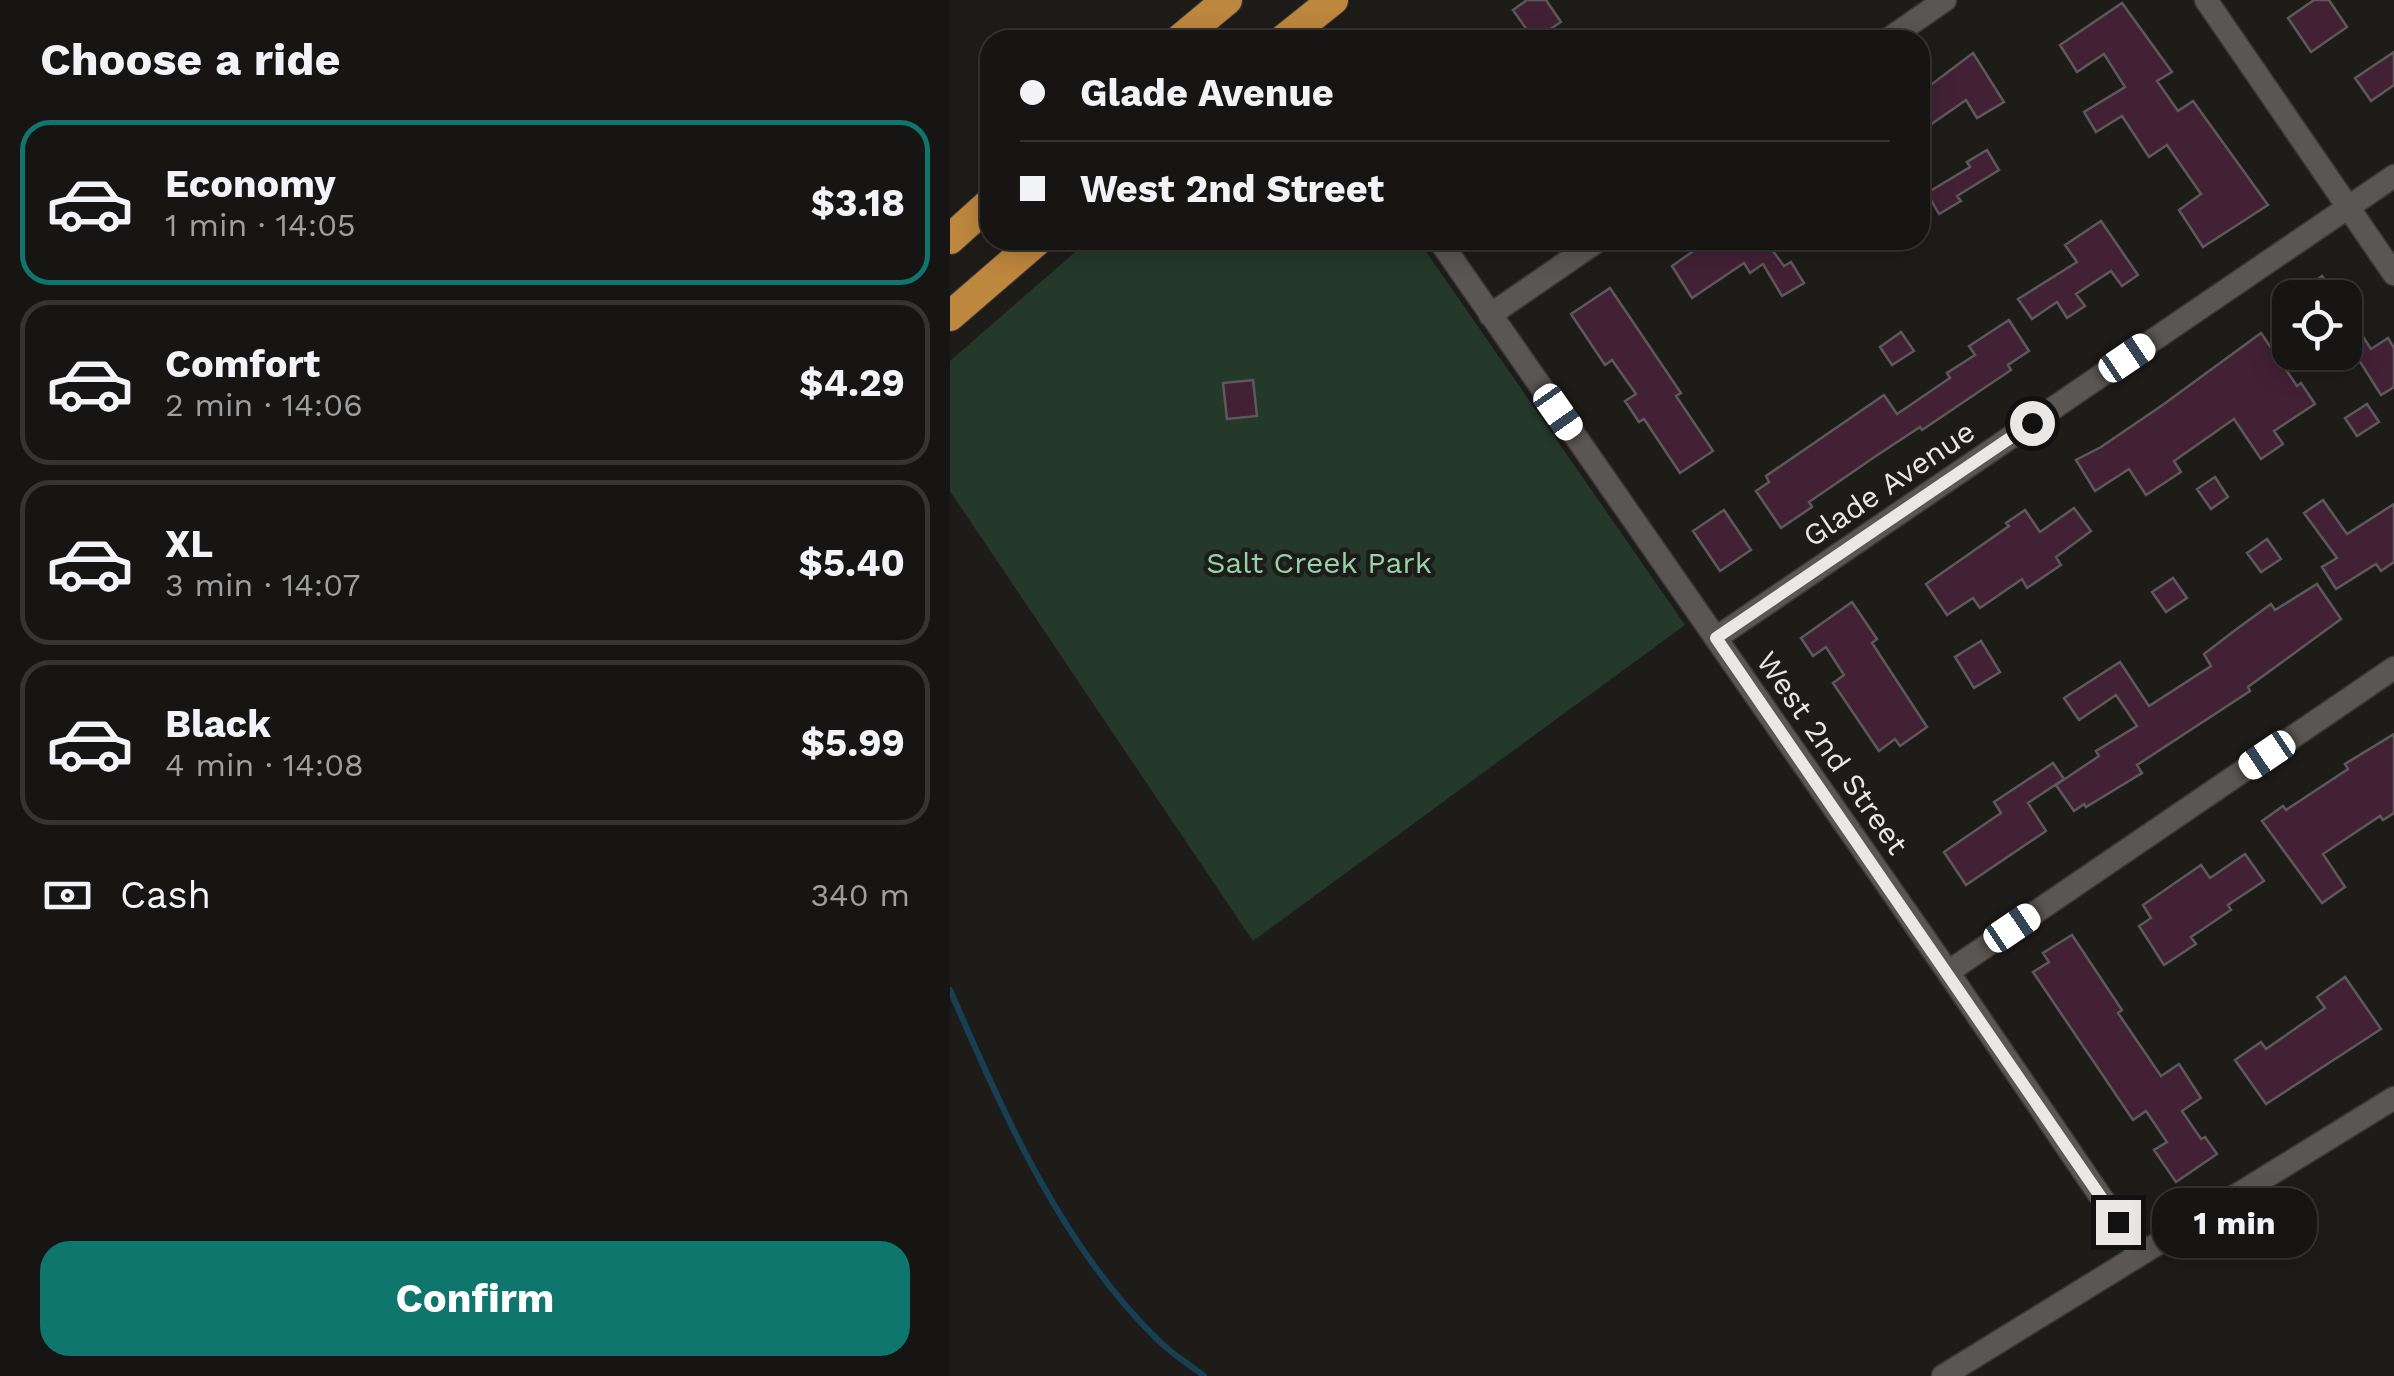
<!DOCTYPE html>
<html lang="en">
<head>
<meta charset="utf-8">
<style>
	body { margin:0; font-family:"Work Sans",sans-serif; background:#1f1e1c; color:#f1f3f6; height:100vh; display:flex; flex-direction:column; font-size:38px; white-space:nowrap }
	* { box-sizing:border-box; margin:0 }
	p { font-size:32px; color:#9e9fa0 }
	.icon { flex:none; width:55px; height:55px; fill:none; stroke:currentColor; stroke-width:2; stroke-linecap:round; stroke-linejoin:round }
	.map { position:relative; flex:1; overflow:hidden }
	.sheet { display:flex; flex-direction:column; background:#161513; width:950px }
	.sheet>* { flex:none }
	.hud { position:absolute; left:30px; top:30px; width:950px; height:220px; border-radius:30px; box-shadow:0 5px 25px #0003,0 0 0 2px #353433; display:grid; align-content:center; height:220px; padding:0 40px; background:#161513 }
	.tools { position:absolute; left:1322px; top:280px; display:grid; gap:20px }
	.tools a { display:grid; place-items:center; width:90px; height:90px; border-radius:20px; background:#161513; box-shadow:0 5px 25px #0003,0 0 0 2px #353433; font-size:50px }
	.end { position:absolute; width:45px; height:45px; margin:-22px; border:12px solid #eae8e7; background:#111; box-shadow:0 0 0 5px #111 }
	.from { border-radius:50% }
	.bubble { position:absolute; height:70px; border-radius:30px; background:#161513; box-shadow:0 5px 25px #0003,0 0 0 2px #353433; font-size:32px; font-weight:700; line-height:70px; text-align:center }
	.car { position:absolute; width:30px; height:60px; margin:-30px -15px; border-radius:12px; box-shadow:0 0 8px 2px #0007; background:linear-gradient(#fff 24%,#345 0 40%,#fff 0 76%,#345 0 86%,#fff 0) }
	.hud b { display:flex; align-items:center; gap:35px; height:95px; font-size:38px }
	.hud b+b { border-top:2px solid #353433 }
	.hud i { width:25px; height:25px; background:#f1f3f6 }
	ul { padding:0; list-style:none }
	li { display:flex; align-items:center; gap:30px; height:165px; margin:0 20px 15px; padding:0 20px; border:5px solid #353433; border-radius:30px }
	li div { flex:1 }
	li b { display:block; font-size:38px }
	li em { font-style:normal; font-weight:700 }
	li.on { border-color:#0f766e }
	li>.icon { width:90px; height:90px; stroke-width:1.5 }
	h2 { padding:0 40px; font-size:45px; line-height:120px }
	.pay { display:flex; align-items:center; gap:25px; height:110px; padding:0 40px; font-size:38px }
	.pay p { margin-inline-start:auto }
	.cta { display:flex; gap:20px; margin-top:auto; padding:20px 40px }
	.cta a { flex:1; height:115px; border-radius:30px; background:#0f766e; color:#fff; font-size:40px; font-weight:700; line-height:115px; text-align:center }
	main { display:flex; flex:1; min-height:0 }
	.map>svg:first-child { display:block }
	.green { fill:#25392b }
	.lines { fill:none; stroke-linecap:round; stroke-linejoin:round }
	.stream { stroke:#184055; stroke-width:6 }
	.building { fill:#422134; stroke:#5d595b; stroke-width:2.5 }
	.minor-casing { stroke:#3a3837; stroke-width:25 }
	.trunk-casing { stroke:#3a3837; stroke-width:32 }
	.minor { stroke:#5a5654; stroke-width:22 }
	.trunk { stroke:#be873e; stroke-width:30 }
	.route { stroke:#eae8e7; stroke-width:12 }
	.labels { text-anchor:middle; stroke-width:9; stroke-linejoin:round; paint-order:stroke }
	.street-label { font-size:30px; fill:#eae8e7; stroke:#1e1c19 }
	.park-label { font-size:30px; fill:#95d3a8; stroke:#1e1c19 }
</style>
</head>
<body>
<main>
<section class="sheet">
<h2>Choose a ride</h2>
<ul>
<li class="on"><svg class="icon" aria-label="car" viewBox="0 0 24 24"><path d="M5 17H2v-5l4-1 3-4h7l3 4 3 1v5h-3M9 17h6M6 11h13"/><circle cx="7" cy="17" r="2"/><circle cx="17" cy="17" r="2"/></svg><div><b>Economy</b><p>1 min · 14:05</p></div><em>$3.18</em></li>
<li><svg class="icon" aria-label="car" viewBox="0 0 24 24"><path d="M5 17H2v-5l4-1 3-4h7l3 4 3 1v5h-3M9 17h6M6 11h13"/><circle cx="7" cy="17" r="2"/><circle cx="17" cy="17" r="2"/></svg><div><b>Comfort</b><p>2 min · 14:06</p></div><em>$4.29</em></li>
<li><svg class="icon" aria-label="car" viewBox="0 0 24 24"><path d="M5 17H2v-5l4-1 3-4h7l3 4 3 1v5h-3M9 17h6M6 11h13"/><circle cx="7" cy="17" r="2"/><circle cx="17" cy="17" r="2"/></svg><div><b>XL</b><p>3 min · 14:07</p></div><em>$5.40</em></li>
<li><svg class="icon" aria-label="car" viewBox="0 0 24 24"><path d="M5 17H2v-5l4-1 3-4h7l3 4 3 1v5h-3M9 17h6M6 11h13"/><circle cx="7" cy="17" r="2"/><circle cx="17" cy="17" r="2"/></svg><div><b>Black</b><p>4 min · 14:08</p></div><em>$5.99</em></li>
</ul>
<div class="pay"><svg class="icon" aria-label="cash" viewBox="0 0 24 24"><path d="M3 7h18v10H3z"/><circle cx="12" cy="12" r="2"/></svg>Cash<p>340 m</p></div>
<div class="cta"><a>Confirm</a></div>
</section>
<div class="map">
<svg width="1444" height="1376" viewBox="0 0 1444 1376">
	<rect width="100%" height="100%" fill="#1e1c19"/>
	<path class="green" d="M 139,240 L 468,240 L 735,625 L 303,941 L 0,491 L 0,361 Z"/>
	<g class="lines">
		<path class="stream" d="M 0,990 C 53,1112 110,1244 206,1338 C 220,1353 239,1364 254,1376"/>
	</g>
	<path class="building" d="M 577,0 L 596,0 L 611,22 L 584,40 L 563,10 Z
		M 1364,0 L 1379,0 L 1397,27 L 1361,52 L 1338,18 Z
		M 1172,3 L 1222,72 L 1207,81 L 1228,111 L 1243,101 L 1318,205 L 1253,247 L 1229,210 L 1251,194 L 1217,145 L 1199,157 L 1172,116 L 1146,132 L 1134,112 L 1175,87 L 1154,54 L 1127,72 L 1110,45 Z
		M 1444,52 L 1444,85 L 1421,101 L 1405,78 Z
		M 1023,53 L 1054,102 L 1027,118 L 1016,100 L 980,125 L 970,111 L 970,93 Z
		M 1037,150 L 1049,170 L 1007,196 L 1011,201 L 989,214 L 977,193 L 1020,167 L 1017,162 Z
		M 1151,221 L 1188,275 L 1172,286 L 1161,271 L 1126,294 L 1135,306 L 1117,318 L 1107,302 L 1082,319 L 1068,299 L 1127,262 L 1115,245 Z
		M 759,240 L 815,240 L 834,266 L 841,262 L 854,283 L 832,296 L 813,264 L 800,273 L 794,263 L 742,298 L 722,266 Z
		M 1372,276 L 1387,298 L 1341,298 Z
		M 660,288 L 731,393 L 726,396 L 763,451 L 730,473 L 694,419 L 689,422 L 675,401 L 686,394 L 662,360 L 655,365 L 621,314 Z
		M 1396,311 L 1421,349 L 1438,338 L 1444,348 L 1444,387 L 1431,395 L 1395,338 Z
		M 1059,320 L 1079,351 L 1058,365 L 1061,370 L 972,430 L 970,427 L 926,456 L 859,502 L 862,507 L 831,528 L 806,491 L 819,482 L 816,476 L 934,395 L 947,414 L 1000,378 L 997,373 L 1025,355 L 1019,346 Z
		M 951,332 L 964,351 L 942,365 L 930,347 Z
		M 1311,333 L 1347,386 L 1351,383 L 1365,404 L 1324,431 L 1333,444 L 1311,459 L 1284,419 L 1224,461 L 1231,472 L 1196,495 L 1179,469 L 1145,491 L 1126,460 L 1151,447 L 1214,404 Z
		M 303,380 L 307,416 L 277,419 L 273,383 Z
		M 1417,404 L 1429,422 L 1407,436 L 1395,418 Z
		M 1265,477 L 1278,497 L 1261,509 L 1247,489 Z
		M 1373,500 L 1397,534 L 1444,504 L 1444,562 L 1431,571 L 1426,564 L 1386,589 L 1372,567 L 1387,558 L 1354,513 Z
		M 1124,508 L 1141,531 L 1106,557 L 1111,565 L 1077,588 L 1072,579 L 1030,608 L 1023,598 L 997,615 L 976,584 L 1059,526 L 1056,523 L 1075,510 L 1090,532 Z
		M 774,510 L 801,550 L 770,571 L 743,531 Z
		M 1317,539 L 1331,559 L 1311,572 L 1297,553 Z
		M 1223,578 L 1237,598 L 1216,612 L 1202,592 Z
		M 1367,584 L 1391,619 L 1298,687 L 1300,691 L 1187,765 L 1192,773 L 1136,807 L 1134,804 L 1124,811 L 1106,785 L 1149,756 L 1146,751 L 1187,726 L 1166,695 L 1129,720 L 1114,698 L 1170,662 L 1199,706 L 1261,666 L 1254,654 L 1288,628 L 1321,604 L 1325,610 Z
		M 902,602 L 927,639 L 922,643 L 977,727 L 950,746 L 945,739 L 929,751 L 883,683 L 894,675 L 876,647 L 863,656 L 851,638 Z
		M 1031,641 L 1050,672 L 1024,688 L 1005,657 Z
		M 1444,734 L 1444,813 L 1433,820 L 1430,816 L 1373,854 L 1395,887 L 1372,903 L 1312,821 L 1333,806 L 1336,810 L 1398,769 L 1395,764 Z
		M 1103,763 L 1114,779 L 1078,803 L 1096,831 L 1016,885 L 994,852 L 1051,813 L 1044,802 Z
		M 1295,854 L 1314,881 L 1278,905 L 1281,910 L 1241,937 L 1246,944 L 1214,965 L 1189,926 L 1201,918 L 1193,905 L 1251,865 L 1260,878 Z
		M 1122,935 L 1172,1010 L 1168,1013 L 1211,1076 L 1229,1064 L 1251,1098 L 1232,1111 L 1251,1139 L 1255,1137 L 1267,1154 L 1226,1182 L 1204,1150 L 1217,1142 L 1196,1111 L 1183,1120 L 1083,972 L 1099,962 L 1093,953 Z
		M 1395,977 L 1431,1029 L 1316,1104 L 1285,1060 L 1311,1042 L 1316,1049 L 1375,1008 L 1367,997 Z"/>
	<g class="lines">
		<defs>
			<path id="minor" d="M 1256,0 L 1444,274
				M 937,40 L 995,0
				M 489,240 L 998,972 L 1189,1253
				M 540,315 L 649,240
				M 766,638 L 1444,176
				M 998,972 L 1444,668
				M 993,1376 L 1444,1098"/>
			<path id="trunk" d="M 229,40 L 277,0
				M 333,40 L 383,0
				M 0,239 L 40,203
				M 0,316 L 88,240"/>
		</defs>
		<use href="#minor" class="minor-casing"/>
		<use href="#trunk" class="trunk-casing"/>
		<use href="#minor" class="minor"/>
		<use href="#trunk" class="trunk"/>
	</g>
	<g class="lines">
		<path class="route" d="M 1082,423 L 766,638 L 1168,1222"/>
	</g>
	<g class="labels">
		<g class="street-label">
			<text transform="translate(939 484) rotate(-34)" y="10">Glade Avenue</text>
			<text transform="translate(882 753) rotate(55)" y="10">West 2nd Street</text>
		</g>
		<g class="park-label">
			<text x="369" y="573">Salt Creek Park</text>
		</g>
	</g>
</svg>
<div class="tools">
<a><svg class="icon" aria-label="locate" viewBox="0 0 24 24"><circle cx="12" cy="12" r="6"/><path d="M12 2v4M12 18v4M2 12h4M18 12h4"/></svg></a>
</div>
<i class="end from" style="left:1082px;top:423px"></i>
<i class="end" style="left:1168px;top:1222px"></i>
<div class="bubble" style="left:1202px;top:1188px;width:165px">1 min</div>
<i class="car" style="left:1177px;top:358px;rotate:56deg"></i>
<i class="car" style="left:608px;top:412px;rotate:145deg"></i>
<i class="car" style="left:1317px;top:755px;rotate:236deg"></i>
<i class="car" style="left:1062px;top:928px;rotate:56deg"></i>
<div class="hud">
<b><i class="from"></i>Glade Avenue</b>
<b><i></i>West 2nd Street</b>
</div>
</div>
</main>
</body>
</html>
